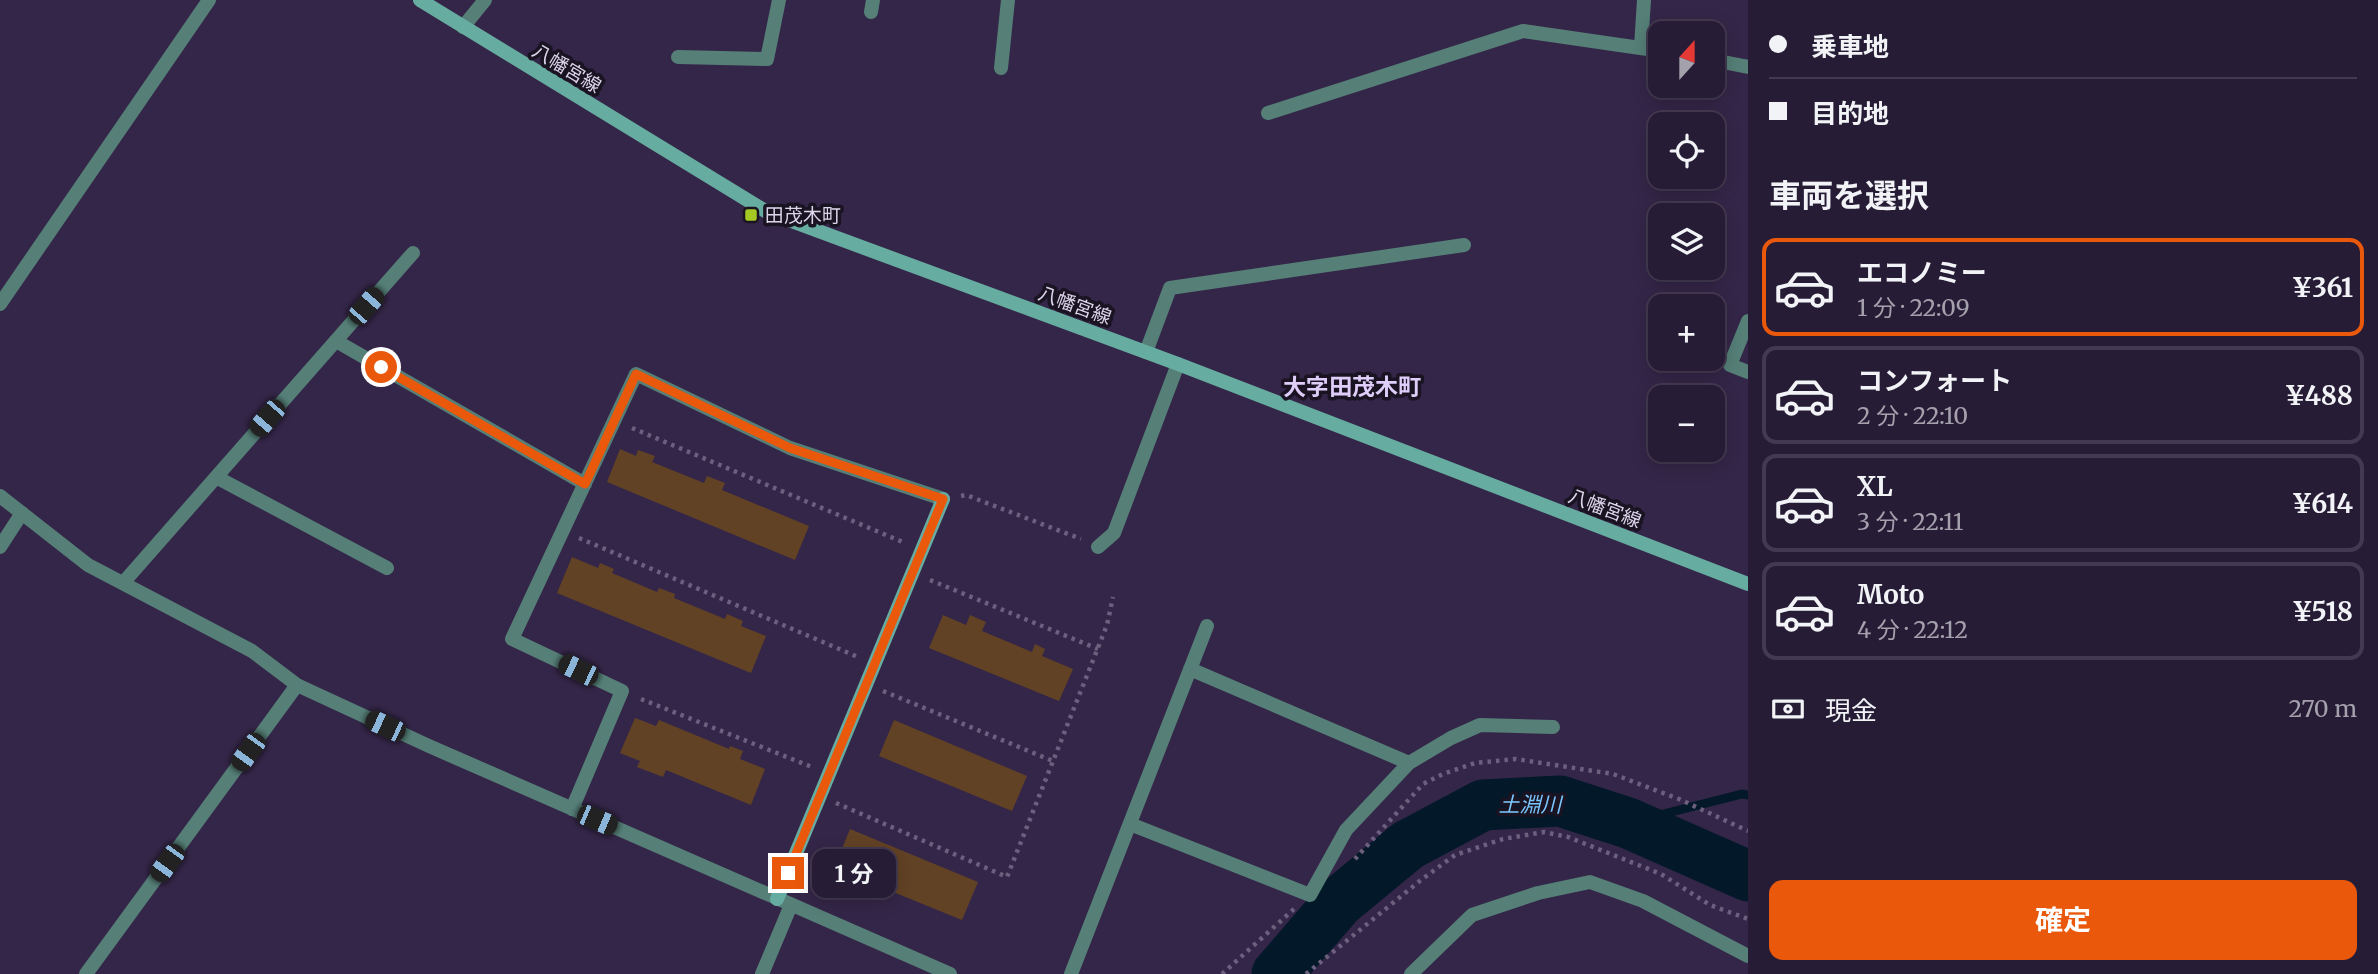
<!DOCTYPE html>
<html lang="ja">
<head>
<meta charset="utf-8">
<style>
	body { margin:0; font-family:Merriweather,"Noto Sans JP",serif; background:#332942; color:#f1f3f6; height:100vh; display:flex; flex-direction:column; font-size:26px; white-space:nowrap }
	* { box-sizing:border-box; margin:0 }
	p { font-size:23px; color:#a4a1ad }
	.icon { flex:none; width:38px; height:38px; fill:none; stroke:currentColor; stroke-width:2; stroke-linecap:round; stroke-linejoin:round }
	.map { position:relative; flex:1; overflow:hidden }
	.sheet { display:flex; flex-direction:column; background:#271c36; width:630px }
	.sheet>* { flex:none }
	.hud { display:grid; align-content:center; height:154px; padding:0 21px; background:#271c36 }
	.needle { width:46px; rotate:21deg }
	.fabs { position:absolute; left:1648px; top:21px; display:grid; gap:14px }
	.fabs a { display:grid; place-items:center; width:77px; height:77px; border-radius:14px; background:#271c36; box-shadow:0 4px 18px #0003,0 0 0 2px #433a51; font-size:35px }
	.end { position:absolute; width:32px; height:32px; margin:-16px; border:9px solid #ea580c; background:#fff; box-shadow:0 0 0 4px #fff }
	.from { border-radius:50% }
	.bubble { position:absolute; height:49px; border-radius:14px; background:#271c36; box-shadow:0 4px 18px #0003,0 0 0 2px #433a51; font-size:23px; font-weight:700; line-height:49px; text-align:center }
	.car { position:absolute; width:21px; height:42px; margin:-21px -10px; border-radius:9px; box-shadow:0 0 5px 2px #0007; background:linear-gradient(#222 24%,#8ab4d8 0 40%,#222 0 76%,#8ab4d8 0 86%,#222 0) }
	.hud b { display:flex; align-items:center; gap:24px; height:66px; font-size:26px }
	.hud b+b { border-top:2px solid #433a51 }
	.hud i { width:18px; height:18px; background:#f1f3f6 }
	ul { padding:0; list-style:none }
	li { display:flex; align-items:center; gap:21px; height:98px; margin:0 14px 10px; padding:0 7px; border:4px solid #433a51; border-radius:14px }
	li div { flex:1 }
	li b { display:block; font-size:26px }
	li em { font-style:normal; font-weight:700 }
	li.selected { border-color:#ea580c }
	li>.icon { width:63px; height:63px; stroke-width:1.5 }
	h2 { padding:0 21px; font-size:32px; line-height:84px }
	.pay { display:flex; align-items:center; gap:18px; height:77px; padding:0 21px; font-size:26px }
	.pay p { margin-inline-start:auto }
	.cta { display:flex; gap:14px; margin-top:auto; padding:14px 21px }
	.cta a { flex:1; height:80px; border-radius:14px; background:#ea580c; color:#fff; font-size:28px; font-weight:700; line-height:80px; text-align:center }
	main { display:flex; flex:1; min-height:0 }
	.map>svg:first-child { display:block }
	.lines { fill:none; stroke-linecap:round; stroke-linejoin:round }
	.stream { stroke:#031929; stroke-width:9 }
	.river { stroke:#031929; stroke-width:51 }
	.building { fill:#624225 }
	.path { stroke:#6c607e; stroke-width:4.5; stroke-dasharray:3.5 5; stroke-linecap:butt }
	.street { stroke:#557f77; stroke-width:14 }
	.secondary { stroke:#66aca0; stroke-width:14 }
	.route { stroke:#ea580c; stroke-width:9 }
	.poi-dot { fill:#a5c823; stroke:#191322; stroke-width:2.5 }
	.labels { text-anchor:middle; stroke-width:7; stroke-linejoin:round; paint-order:stroke }
	.street-label { font-size:19px; fill:#ddd5eb; stroke:#191322 }
	.poi-label { font-size:19px; fill:#ddd5eb; stroke:#191322; text-anchor:start }
	.water-label { font-size:21px; font-style:italic; fill:#7ac7ff; stroke:#191322 }
	.quarter-label { font-size:23px; font-weight:bold; fill:#ddcdf8; stroke:#191322 }
</style>
</head>
<body>
<main>
<div class="map">
<svg width="1748" height="974" viewBox="0 0 1748 974">
	<rect width="100%" height="100%" fill="#342648"/>
	<g class="lines">
		<path class="stream" d="M 1628,823 L 1742,794 L 1748,795"/>
		<path class="river" d="M 1277,974 L 1339,902 L 1408,845 L 1483,805 L 1560,801 L 1628,823 L 1748,876"/>
	</g>
	<path class="building" d="M 620,449 L 636,456 L 638,450 L 655,456 L 652,462 L 704,483 L 707,476 L 725,483 L 722,490 L 809,526 L 795,560 L 607,482 Z
		M 572,557 L 598,568 L 600,563 L 614,569 L 612,573 L 657,592 L 659,588 L 675,594 L 674,598 L 725,619 L 727,614 L 743,621 L 741,626 L 766,636 L 751,673 L 557,593 Z
		M 943,615 L 966,625 L 970,615 L 986,622 L 982,631 L 1032,652 L 1035,644 L 1045,649 L 1042,656 L 1073,669 L 1059,701 L 929,648 Z
		M 635,718 L 656,726 L 659,720 L 729,749 L 730,746 L 743,751 L 740,759 L 765,769 L 751,805 L 666,770 L 663,777 L 637,767 L 640,761 L 620,753 Z
		M 894,720 L 1027,776 L 1012,811 L 879,756 Z
		M 850,829 L 978,882 L 962,920 L 834,868 Z"/>
	<g class="lines">
		<path class="path" d="M 632,428 L 905,543
			M 961,496 L 966,495 L 1081,539
			M 579,538 L 858,657
			M 930,580 L 1098,649
			M 883,691 L 1053,761
			M 641,699 L 812,767
			M 836,803 L 1007,877 L 1107,625 L 1113,597
			M 1355,859 L 1423,784 L 1443,774 L 1475,763 L 1516,759 L 1613,774 L 1679,799 L 1748,831
			M 1222,974 L 1294,909
			M 1306,974 L 1421,880 L 1455,855 L 1503,839 L 1544,832 L 1568,837 L 1661,874 L 1710,905 L 1748,919"/>
		<path class="street" d="M 871,12 L 873,0
			M 463,27 L 485,0
			M 1641,47 L 1644,0
			M 678,57 L 767,59 L 779,0
			M 1713,60 L 1748,67
			M 1001,68 L 1008,0
			M 1268,113 L 1523,31 L 1661,51
			M 0,304 L 209,0
			M 1748,321 L 1730,365 L 1748,372
			M 336,341 L 585,484
			M 1146,352 L 1170,288 L 1464,245
			M 216,477 L 387,568
			M 0,496 L 88,565 L 252,651 L 297,685 L 429,746 L 950,974
			M 0,547 L 22,513
			M 1098,547 L 1114,533 L 1178,364
			M 123,583 L 413,253
			M 1190,669 L 1409,763
			M 572,809 L 622,691 L 512,639 L 636,374 L 790,448 L 943,499
			M 1130,824 L 1310,895 L 1346,830 L 1409,763 L 1451,738 L 1480,725 L 1553,727
			M 86,974 L 297,685
			M 762,974 L 791,905
			M 1071,974 L 1207,626
			M 1411,974 L 1472,915 L 1538,893 L 1590,882 L 1643,901 L 1748,956"/>
		<path class="secondary" d="M 420,0 L 767,212 L 1178,364 L 1748,584
			M 777,899 L 943,499"/>
	</g>
	<g class="lines">
		<path class="route" d="M 381,367 L 585,484 L 636,374 L 790,448 L 943,499 L 788,873"/>
	</g>
	<rect class="poi-dot" x="744" y="208" width="14" height="14" rx="3.5"/>
	<g class="labels">
		<g class="street-label">
			<text transform="translate(567 68) rotate(31)" y="7">八幡宮線</text>
			<text transform="translate(1075 305) rotate(20)" y="7">八幡宮線</text>
			<text transform="translate(1605 508) rotate(21)" y="7">八幡宮線</text>
		</g>
		<g class="poi-label">
			<text x="765" y="222">田茂木町</text>
		</g>
		<g class="water-label">
			<text x="1530" y="812">土淵川</text>
		</g>
		<g class="quarter-label">
			<text x="1352" y="395">大字田茂木町</text>
		</g>
	</g>
</svg>
<div class="fabs">
<a><svg class="needle" viewBox="-14 -14 28 28"><path d="M0-13l5 13h-10z" fill="#e53935"/><path d="M0 13l5-13h-10z" fill="#a4a1ad"/></svg></a>
<a><svg class="icon" aria-label="locate" viewBox="0 0 24 24"><circle cx="12" cy="12" r="6"/><path d="M12 2v4M12 18v4M2 12h4M18 12h4"/></svg></a>
<a><svg class="icon" aria-label="layers" viewBox="0 0 24 24"><path d="M12 4l9 5-9 5-9-5zM3 14l9 5 9-5"/></svg></a>
<a>+</a>
<a>−</a>
</div>
<i class="end from" style="left:381px;top:367px"></i>
<i class="end" style="left:788px;top:873px"></i>
<div class="bubble" style="left:812px;top:849px;width:84px">1 分</div>
<i class="car" style="left:366px;top:306px;rotate:41deg"></i>
<i class="car" style="left:267px;top:418px;rotate:221deg"></i>
<i class="car" style="left:578px;top:670px;rotate:296deg"></i>
<i class="car" style="left:385px;top:726px;rotate:295deg"></i>
<i class="car" style="left:248px;top:752px;rotate:216deg"></i>
<i class="car" style="left:597px;top:820px;rotate:113deg"></i>
<i class="car" style="left:167px;top:863px;rotate:216deg"></i>
</div>
<section class="sheet">
<div class="hud">
<b><i class="from"></i>乗車地</b>
<b><i></i>目的地</b>
</div>
<h2>車両を選択</h2>
<ul>
<li class="selected"><svg class="icon" aria-label="car" viewBox="0 0 24 24"><path d="M5 17H2v-5l4-1 3-4h7l3 4 3 1v5h-3M9 17h6M6 11h13"/><circle cx="7" cy="17" r="2"/><circle cx="17" cy="17" r="2"/></svg><div><b>エコノミー</b><p>1 分 · 22:09</p></div><em>¥361</em></li>
<li><svg class="icon" aria-label="car" viewBox="0 0 24 24"><path d="M5 17H2v-5l4-1 3-4h7l3 4 3 1v5h-3M9 17h6M6 11h13"/><circle cx="7" cy="17" r="2"/><circle cx="17" cy="17" r="2"/></svg><div><b>コンフォート</b><p>2 分 · 22:10</p></div><em>¥488</em></li>
<li><svg class="icon" aria-label="car" viewBox="0 0 24 24"><path d="M5 17H2v-5l4-1 3-4h7l3 4 3 1v5h-3M9 17h6M6 11h13"/><circle cx="7" cy="17" r="2"/><circle cx="17" cy="17" r="2"/></svg><div><b>XL</b><p>3 分 · 22:11</p></div><em>¥614</em></li>
<li><svg class="icon" aria-label="car" viewBox="0 0 24 24"><path d="M5 17H2v-5l4-1 3-4h7l3 4 3 1v5h-3M9 17h6M6 11h13"/><circle cx="7" cy="17" r="2"/><circle cx="17" cy="17" r="2"/></svg><div><b>Moto</b><p>4 分 · 22:12</p></div><em>¥518</em></li>
</ul>
<div class="pay"><svg class="icon" aria-label="cash" viewBox="0 0 24 24"><path d="M3 7h18v10H3z"/><circle cx="12" cy="12" r="2"/></svg>現金<p>270 m</p></div>
<div class="cta"><a>確定</a></div>
</section>
</main>
</body>
</html>
